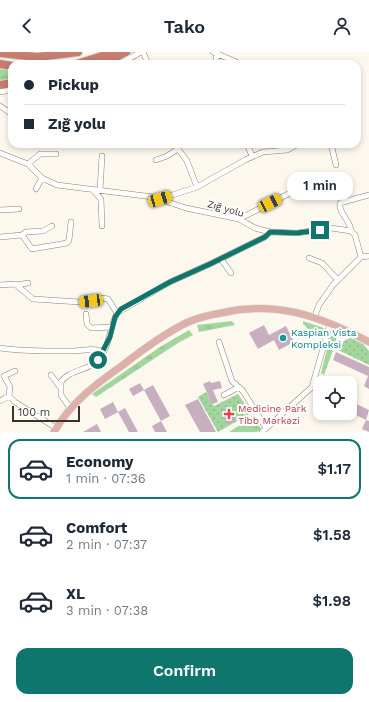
<!DOCTYPE html>
<html lang="en">
<head>
<meta charset="utf-8">
<style>
	body { margin:0; font-family:"Work Sans",sans-serif; background:#f6f6f7; color:#1f2937; height:100vh; display:flex; flex-direction:column; font-size:15px; white-space:nowrap }
	* { box-sizing:border-box; margin:0 }
	p { font-size:13px; color:#747a83 }
	.icon { flex:none; width:22px; height:22px; fill:none; stroke:currentColor; stroke-width:2; stroke-linecap:round; stroke-linejoin:round }
	.map { position:relative; height:380px; overflow:hidden }
	.sheet { display:flex; flex-direction:column; background:#fff; flex:1 }
	.sheet>* { flex:none }
	.top-card { position:absolute; left:8px; top:8px; width:353px; height:88px; border-radius:12px; box-shadow:0 2px 6px #0003; display:grid; align-content:center; height:88px; padding:0 16px; background:#fff }
	.fabs { position:absolute; left:313px; top:324px; display:grid; gap:8px }
	.fabs a { display:grid; place-items:center; width:44px; height:44px; border-radius:8px; background:#fff; box-shadow:0 2px 6px #0003; font-size:20px }
	.scale { position:absolute; left:12px; bottom:10px; width:68px; box-sizing:border-box; padding-left:4px; border:2px solid #39342a; border-top:0; font-size:11px; line-height:14px; white-space:nowrap; color:#39342a; -webkit-text-stroke:3px #fff; paint-order:stroke }
	.end { position:absolute; width:18px; height:18px; margin:-9px; border:5px solid #0f766e; background:#fff; box-shadow:0 0 0 2px #fff }
	.from { border-radius:50% }
	.bubble { position:absolute; height:28px; border-radius:12px; background:#fff; box-shadow:0 2px 6px #0003; font-size:13px; font-weight:600; line-height:28px; text-align:center }
	.car { position:absolute; width:12px; height:24px; margin:-12px -6px; border-radius:5px; box-shadow:0 0 3px 1px #0007; background:linear-gradient(#f5c518 24%,#345 0 40%,#f5c518 0 76%,#345 0 86%,#f5c518 0) }
	.top-card b { display:flex; align-items:center; gap:14px; height:38px; font-size:15px }
	.top-card b+b { border-top:1px solid #e0e1e3 }
	.top-card i { width:10px; height:10px; background:#1f2937 }
	ul { padding:7px 0 0; list-style:none }
	li { display:flex; align-items:center; gap:12px; height:60px; margin:0 8px 6px; padding:0 8px; border:2px solid transparent; border-radius:12px }
	li div { flex:1 }
	li b { display:block; font-size:15px }
	li em { font-style:normal; font-weight:600 }
	li.selected { border-color:#0f766e }
	li>.icon { width:36px; height:36px; stroke-width:1.5 }
	.primary-button { display:flex; gap:8px; margin-top:auto; padding:8px 16px }
	.primary-button a { flex:1; height:46px; border-radius:12px; background:#0f766e; color:#fff; font-size:16px; font-weight:600; line-height:46px; text-align:center }
	header { display:flex; justify-content:space-between; align-items:center; height:52px; padding:0 16px; background:#fff; font-size:18px; font-weight:600 }
	.map>svg:first-child { display:block }
	.grass { fill:url(#grass-tufts) }
	.park { fill:url(#park-dots) }
	.building { fill:#c7afc0 }
	.lines { fill:none; stroke-linecap:round; stroke-linejoin:round }
	.minor-casing { stroke:#8d806a; stroke-width:6 }
	.major-casing { stroke:#d7d6d4; stroke-width:8 }
	.highway-casing { stroke:#d7d6d4; stroke-width:10 }
	.minor { stroke:#fff; stroke-width:5 }
	.major { stroke:#ddb1a9; stroke-width:7 }
	.highway { stroke:#c77d70; stroke-width:8 }
	.route { stroke:#0f766e; stroke-width:5 }
	.culture-dot { fill:#0f9aa8; stroke:#fff; stroke-width:1.5 }
	.health-dot { fill:#e0444e; stroke:#fff; stroke-width:1.5 }
	.labels { text-anchor:middle; stroke-width:4; stroke-linejoin:round; paint-order:stroke }
	.street-label { font-size:10px; fill:#39342a; stroke:#fff }
	.culture-label { font-size:10px; fill:#0d838f; stroke:#fff; text-anchor:start }
	.health-label { font-size:10px; fill:#be3a42; stroke:#fff; text-anchor:start }
</style>
</head>
<body>
<header><svg class="icon" aria-label="back" viewBox="0 0 24 24"><path d="M15 5l-7 7 7 7"/></svg>Tako<svg class="icon" aria-label="person" viewBox="0 0 24 24"><circle cx="12" cy="8" r="4"/><path d="M4 21q1-7 8-7t8 7"/></svg></header>
<div class="map">
<svg width="369" height="380" viewBox="0 0 369 380">
	<defs>
		<pattern id="grass-tufts" width="24" height="20" patternUnits="userSpaceOnUse"><rect width="24" height="20" fill="#a3d59e"/><path d="M3 7l-1-3M5 7V3M7 7l1-3M15 17l-1-3M17 17v-4M19 17l1-3" fill="none" stroke="#8db788"/></pattern>
		<pattern id="park-dots" width="8" height="8" patternUnits="userSpaceOnUse"><rect width="8" height="8" fill="#a3d59e"/><path d="M2 2h.1M6 6h.1" fill="none" stroke="#8db788" stroke-width="1.8" stroke-linecap="round"/></pattern>
	</defs>
	<rect width="100%" height="100%" fill="#fdf8ee"/>
	<path class="grass" d="M 0,17 L 12,19 L 12,28 L 0,29 Z
		M 232,269 L 235,273 L 199,280 L 197,273 Z
		M 303,269 L 324,276 L 322,286 L 317,284 L 303,272 Z
		M 189,278 L 193,283 L 178,291 L 96,345 L 92,342 L 160,295 Z
		M 333,284 L 336,286 L 336,290 L 324,323 L 321,321 L 330,285 Z
		M 253,365 L 261,377 L 257,380 L 229,380 Z"/>
	<path class="park" d="M 351,286 L 363,292 L 369,299 L 369,313 L 338,298 L 345,288 Z
		M 206,340 L 214,354 L 238,342 L 251,361 L 218,380 L 198,345 Z"/>
	<path class="building" d="M 264,273 L 269,283 L 286,274 L 294,290 L 279,298 L 274,288 L 258,297 L 249,281 Z
		M 336,300 L 369,315 L 369,337 L 364,334 L 368,324 L 333,308 Z
		M 210,329 L 211,331 L 220,329 L 222,336 L 213,338 L 218,350 L 212,352 L 203,332 Z
		M 140,331 L 144,338 L 133,344 L 129,337 Z
		M 153,333 L 170,364 L 161,369 L 144,338 Z
		M 198,347 L 216,380 L 200,380 L 185,353 Z
		M 350,349 L 369,358 L 366,368 L 350,360 Z
		M 113,350 L 118,360 L 105,367 L 100,357 Z
		M 229,355 L 236,368 L 228,373 L 221,360 Z
		M 125,356 L 138,380 L 129,380 L 118,360 Z
		M 366,368 L 369,369 L 369,380 L 362,377 Z
		M 161,369 L 167,380 L 155,380 L 152,374 Z
		M 97,372 L 101,380 L 83,380 Z"/>
	<g class="lines">
		<defs>
			<path id="minor" d="M 143,0 L 148,12
				M 213,0 L 241,12
				M 119,12 L 141,0
				M 215,12 L 217,3
				M 0,40 L 12,38
				M 0,54 L 12,62
				M 180,92 L 178,97 L 187,109 L 197,135
				M 247,92 L 252,104
				M 331,92 L 336,113
				M 0,101 L 28,112 L 42,126 L 57,133 L 153,145 L 186,156 L 239,167 L 255,176 L 270,180 L 297,181 L 331,176 L 351,179 L 355,183 L 361,205 L 333,233 L 319,253 L 314,266
				M 156,108 L 167,104 L 178,97
				M 28,112 L 40,102 L 56,102
				M 36,137 L 42,126
				M 93,138 L 101,147 L 102,174
				M 100,138 L 102,104
				M 160,147 L 197,135 L 245,108 L 263,100 L 287,98 L 298,92
				M 0,158 L 19,157
				M 239,167 L 306,133
				M 351,179 C 351,169 338,161 340,151 L 369,143
				M 22,183 L 26,180 L 43,179 L 52,174
				M 0,185 L 22,183 L 32,197 L 67,191 L 69,188 L 71,170
				M 361,205 L 369,204
				M 309,206 L 322,211 L 338,228
				M 221,207 L 231,221
				M 0,233 L 15,232 L 33,247 L 80,250 L 102,246 L 108,247 L 117,261
				M 17,233 L 28,231
				M 86,262 L 87,272 L 91,276 L 112,275
				M 219,290 L 232,329 L 243,339 L 266,376
				M 0,296 C 24,300 48,299 73,299 C 83,299 93,295 104,300
				M 15,319 L 4,324 L 10,335 L 9,344 L 15,350 L 56,376
				M 51,323 L 60,335
				M 224,343 L 239,335
				M 0,349 L 9,344
				M 70,356 L 61,343 L 61,330 C 69,318 86,319 96,310 C 110,297 109,277 117,261 L 170,230 L 210,212 L 265,185 L 270,180
				M 262,380 L 312,335 L 330,272"/>
			<path id="major" d="M 54,380 C 70,351 96,332 123,313 C 142,298 164,282 186,271 C 197,266 209,263 221,261 C 276,248 320,264 369,290"/>
			<path id="highway" d="M 0,1 L 37,5 L 78,0
				M 0,12 L 12,14
				M 77,12 L 115,0
				M 102,12 L 126,0
				M 0,33 L 12,31"/>
		</defs>
		<use href="#minor" class="minor-casing"/>
		<use href="#major" class="major-casing"/>
		<use href="#highway" class="highway-casing"/>
		<use href="#minor" class="minor"/>
		<use href="#major" class="major"/>
		<use href="#highway" class="highway"/>
	</g>
	<g class="lines">
		<path class="route" d="M 98,308 L 110,285 L 115,265 L 121,257 L 170,230 L 210,212 L 265,185 L 270,180 L 297,181 L 320,178"/>
	</g>
	<circle class="culture-dot" cx="283" cy="286" r="4"/>
	<path class="health-dot" d="M227 356h4v4h4v4h-4v4h-4v-4h-4v-4h4z"/>
	<g class="labels">
		<g class="street-label">
			<text transform="translate(226 156) rotate(16)" y="4">Zığ yolu</text>
		</g>
		<g class="culture-label">
			<text x="291" y="284">Kaspian Vista<tspan x="291" dy="12">Kompleksi</tspan></text>
		</g>
		<g class="health-label">
			<text x="238" y="360">Medicine Park<tspan x="238" dy="12">Tibb Mərkəzi</tspan></text>
		</g>
	</g>
</svg>
<div class="fabs">
<a><svg class="icon" aria-label="locate" viewBox="0 0 24 24"><circle cx="12" cy="12" r="6"/><path d="M12 2v4M12 18v4M2 12h4M18 12h4"/></svg></a>
</div>
<div class="scale">100 m</div>
<i class="end from" style="left:98px;top:308px"></i>
<i class="end" style="left:320px;top:178px"></i>
<div class="bubble" style="left:287px;top:120px;width:66px">1 min</div>
<i class="car" style="left:160px;top:147px;rotate:74deg"></i>
<i class="car" style="left:270px;top:151px;rotate:64deg"></i>
<i class="car" style="left:91px;top:249px;rotate:263deg"></i>
<div class="top-card">
<b><i class="from"></i>Pickup</b>
<b><i></i>Zığ yolu</b>
</div>
</div>
<section class="sheet">
<ul>
<li class="selected"><svg class="icon" aria-label="car" viewBox="0 0 24 24"><path d="M5 17H2v-5l4-1 3-4h7l3 4 3 1v5h-3M9 17h6M6 11h13"/><circle cx="7" cy="17" r="2"/><circle cx="17" cy="17" r="2"/></svg><div><b>Economy</b><p>1 min · 07:36</p></div><em>$1.17</em></li>
<li><svg class="icon" aria-label="car" viewBox="0 0 24 24"><path d="M5 17H2v-5l4-1 3-4h7l3 4 3 1v5h-3M9 17h6M6 11h13"/><circle cx="7" cy="17" r="2"/><circle cx="17" cy="17" r="2"/></svg><div><b>Comfort</b><p>2 min · 07:37</p></div><em>$1.58</em></li>
<li><svg class="icon" aria-label="car" viewBox="0 0 24 24"><path d="M5 17H2v-5l4-1 3-4h7l3 4 3 1v5h-3M9 17h6M6 11h13"/><circle cx="7" cy="17" r="2"/><circle cx="17" cy="17" r="2"/></svg><div><b>XL</b><p>3 min · 07:38</p></div><em>$1.98</em></li>
</ul>
<div class="primary-button"><a>Confirm</a></div>
</section>
</body>
</html>
